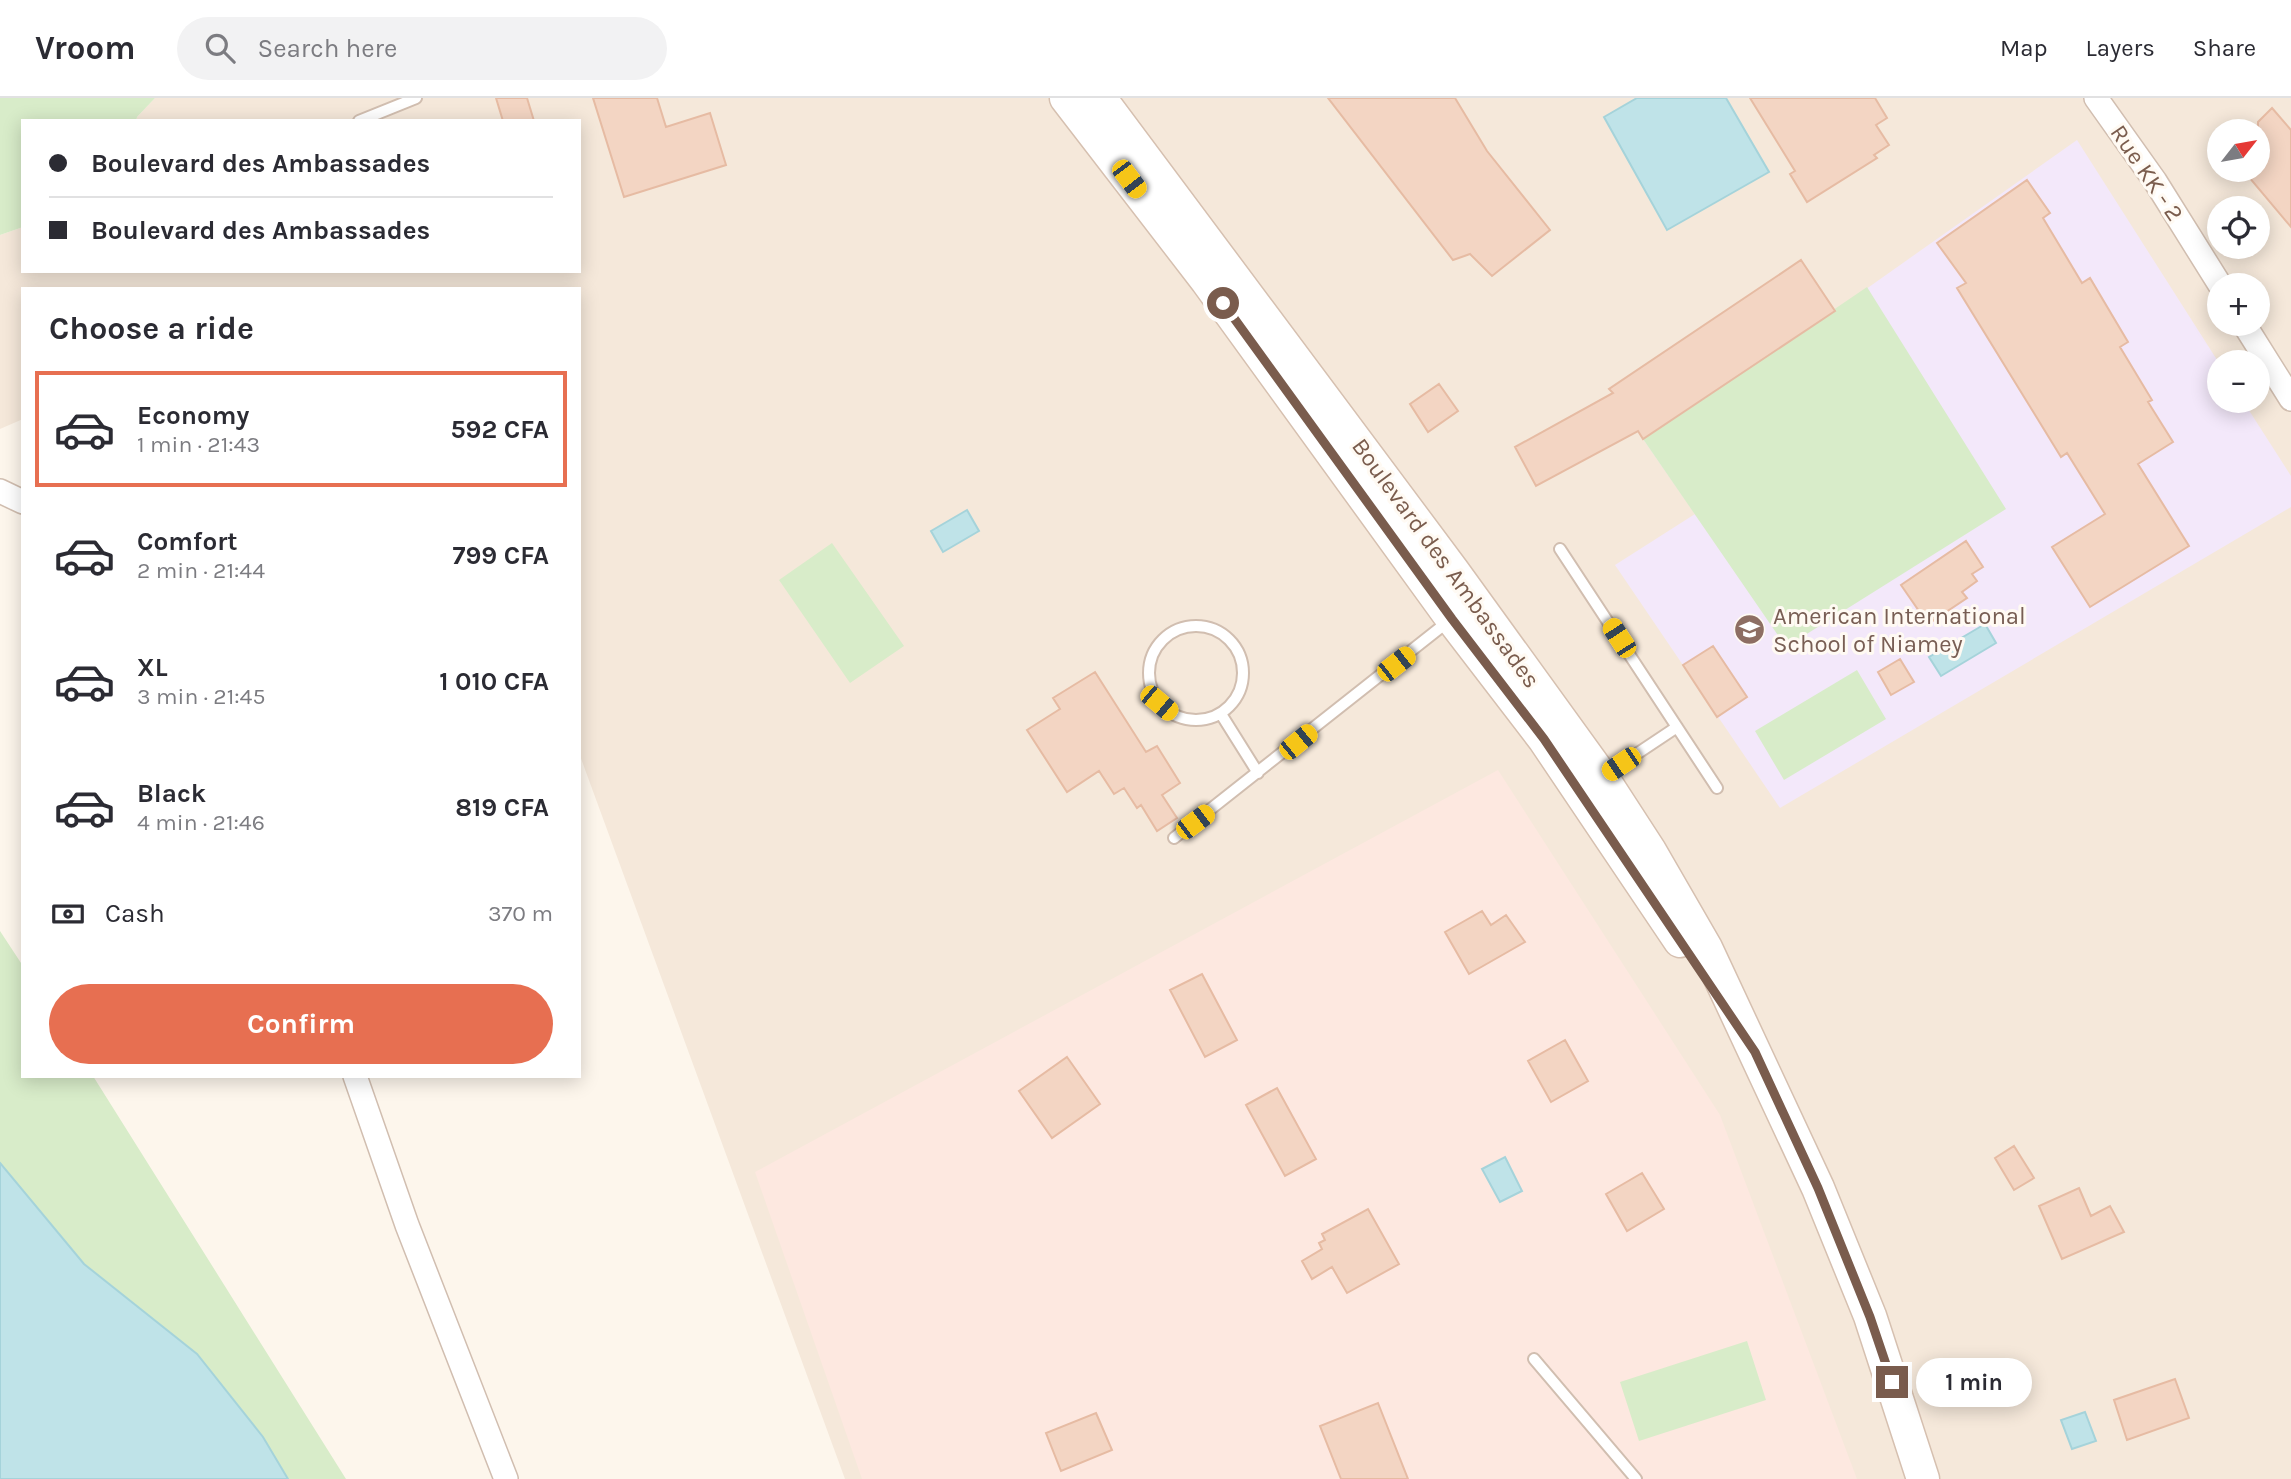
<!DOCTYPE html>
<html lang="en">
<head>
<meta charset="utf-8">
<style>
	body { margin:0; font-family:Karla,sans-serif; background:#f2f2f3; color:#2b2b33; height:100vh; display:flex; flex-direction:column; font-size:26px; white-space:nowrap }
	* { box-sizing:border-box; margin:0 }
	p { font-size:23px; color:#7c7c81 }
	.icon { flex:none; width:38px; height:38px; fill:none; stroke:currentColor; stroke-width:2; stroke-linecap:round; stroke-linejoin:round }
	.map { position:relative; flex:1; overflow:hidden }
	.sheet { position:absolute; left:21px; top:189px; width:560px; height:791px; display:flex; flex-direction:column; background:#fff; border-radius:0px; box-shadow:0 4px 18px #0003 }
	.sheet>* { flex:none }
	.top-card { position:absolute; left:21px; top:21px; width:560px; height:154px; border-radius:0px; box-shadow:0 4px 18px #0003; display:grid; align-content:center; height:154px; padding:0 28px; background:#fff }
	.needle { width:46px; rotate:59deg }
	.buttons { position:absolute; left:2207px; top:21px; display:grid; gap:14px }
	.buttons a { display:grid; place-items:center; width:63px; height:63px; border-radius:50%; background:#fff; box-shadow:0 4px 18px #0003; font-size:35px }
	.end { position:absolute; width:32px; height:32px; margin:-16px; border:9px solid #7a5c4d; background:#fff; box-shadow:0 0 0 4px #fff }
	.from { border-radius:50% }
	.bubble { position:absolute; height:49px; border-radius:24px; background:#fff; box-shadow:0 4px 18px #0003; font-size:23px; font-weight:700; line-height:49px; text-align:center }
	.car { position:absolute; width:21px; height:42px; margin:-21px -10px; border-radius:9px; box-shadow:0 0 5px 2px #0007; background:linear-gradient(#f5c518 24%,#345 0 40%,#f5c518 0 76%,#345 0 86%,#f5c518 0) }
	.top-card b { display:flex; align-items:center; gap:24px; height:66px; font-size:26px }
	.top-card b+b { border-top:2px solid #e1e1e2 }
	.top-card i { width:18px; height:18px; background:#2b2b33 }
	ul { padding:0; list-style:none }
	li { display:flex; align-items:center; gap:21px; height:116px; margin:0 14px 10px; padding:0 14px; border:4px solid transparent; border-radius:0px }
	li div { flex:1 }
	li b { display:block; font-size:26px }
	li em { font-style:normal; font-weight:700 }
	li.current { border-color:#e76f51 }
	li>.icon { width:63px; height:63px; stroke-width:1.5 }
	h2 { padding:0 28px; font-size:32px; line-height:84px }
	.pay { display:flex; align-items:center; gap:18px; height:77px; padding:0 28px; font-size:26px }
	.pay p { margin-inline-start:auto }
	.primary-button { display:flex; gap:14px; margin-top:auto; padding:14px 28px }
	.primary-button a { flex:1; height:80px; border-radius:42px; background:#e76f51; color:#fff; font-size:28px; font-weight:700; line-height:80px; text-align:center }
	header { display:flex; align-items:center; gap:42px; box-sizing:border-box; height:98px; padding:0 35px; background:#fff; border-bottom:2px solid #e1e1e2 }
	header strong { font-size:33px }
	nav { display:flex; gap:38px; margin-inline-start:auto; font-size:24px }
	.search { width:490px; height:63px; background:#f2f2f3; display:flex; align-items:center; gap:18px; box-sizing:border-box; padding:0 24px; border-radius:38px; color:#7c7c81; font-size:26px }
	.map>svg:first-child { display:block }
	.residential { fill:#f5e8da; fill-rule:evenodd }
	.commercial { fill:#fde8e0 }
	.education { fill:#f3e8fa }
	.green { fill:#d8ecc9 }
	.water { fill:#bfe3e8; stroke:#a5d3da; stroke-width:2 }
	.building { fill:#f3d5c3; stroke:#e6bba3; stroke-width:2 }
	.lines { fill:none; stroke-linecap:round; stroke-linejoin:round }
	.lane-casing { stroke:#d1beb0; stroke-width:14 }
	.street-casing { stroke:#d1beb0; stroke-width:26 }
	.secondary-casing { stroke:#d6c0b0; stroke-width:35 }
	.lane { stroke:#fff; stroke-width:10 }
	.street { stroke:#fff; stroke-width:23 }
	.secondary { stroke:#fff; stroke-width:32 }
	.route { stroke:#7a5c4d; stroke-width:9 }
	.labels { text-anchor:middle; stroke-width:6; stroke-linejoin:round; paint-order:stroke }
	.street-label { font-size:24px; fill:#7a5c4d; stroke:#fffaf3 }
	.education-label { font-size:24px; fill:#785e54; stroke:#fffaf3; text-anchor:start }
</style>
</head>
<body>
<header>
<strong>Vroom</strong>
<div class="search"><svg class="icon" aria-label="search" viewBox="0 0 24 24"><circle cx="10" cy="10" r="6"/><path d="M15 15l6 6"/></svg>Search here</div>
<nav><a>Map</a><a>Layers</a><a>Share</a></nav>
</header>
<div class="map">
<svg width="2291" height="1381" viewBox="0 0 2291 1381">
	<rect width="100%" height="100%" fill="#fdf6ec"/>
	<path class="residential" d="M 155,0 L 2291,0 L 2291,1381 L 845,1381 L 579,655 L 579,191 L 23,191 L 23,321 L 0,331 L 0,137 L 23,129 L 23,173 L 579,173 L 579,23 L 136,23 L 137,19 ZM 2219,33 L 2258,33 L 2258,72 L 2219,72 ZM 2219,110 L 2258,110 L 2258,149 L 2219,149 ZM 2219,187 L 2258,187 L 2258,226 L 2219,226 ZM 2219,264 L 2258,264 L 2258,303 L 2219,303 Z"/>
	<path class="commercial" d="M 1498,672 L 1720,1017 L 1857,1381 L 862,1381 L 755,1074 Z"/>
	<path class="education" d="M 2077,42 L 2219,265 L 2219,303 L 2243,303 L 2291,378 L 2291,409 L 1780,710 L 1615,467 L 1695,416 L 1643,341 L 1835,213 Z"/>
	<path class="green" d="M 0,0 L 155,0 L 137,19 L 136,23 L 23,23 L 23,129 L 0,137 Z
		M 1867,189 L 2006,411 L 1786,549 L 1643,341 Z
		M 832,445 L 904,548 L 850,585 L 779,482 Z
		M 1857,572 L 1886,621 L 1784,682 L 1755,633 Z
		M 0,833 L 23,868 L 23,978 L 93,978 L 346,1381 L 288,1381 L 263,1339 L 197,1256 L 84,1166 L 0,1065 Z
		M 1747,1243 L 1766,1302 L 1639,1343 L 1620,1284 Z"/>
	<path class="water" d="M 1637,0 L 1726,0 L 1769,74 L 1667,132 L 1604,19 Z
		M 967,412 L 979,433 L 943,454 L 931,433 Z
		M 1985,526 L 1996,545 L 1941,578 L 1929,559 Z
		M 1505,1059 L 1522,1093 L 1500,1104 L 1482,1071 Z
		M 0,1065 L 84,1166 L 197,1256 L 263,1339 L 288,1381 L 0,1381 Z
		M 2085,1314 L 2096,1343 L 2072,1351 L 2061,1322 Z"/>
	<path class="building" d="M 496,0 L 527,0 L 534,23 L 503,23 Z
		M 593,0 L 657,0 L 666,29 L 710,15 L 726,67 L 624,99 Z
		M 1328,0 L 1455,0 L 1487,53 L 1550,132 L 1492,178 L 1470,156 L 1453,162 Z
		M 1750,0 L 1875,0 L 1887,20 L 1876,27 L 1889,47 L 1874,57 L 1877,60 L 1807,104 L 1790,76 L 1795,73 Z
		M 2272,10 L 2291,32 L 2291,129 L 2243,72 L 2258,72 L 2258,24 Z
		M 2027,82 L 2050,115 L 2043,120 L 2082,185 L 2090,180 L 2128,244 L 2120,249 L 2152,302 L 2148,304 L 2173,344 L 2138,366 L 2189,448 L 2090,509 L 2052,449 L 2105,416 L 2067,355 L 2061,359 L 1957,190 L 1966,185 L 1937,145 Z
		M 1801,162 L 1835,213 L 1643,341 L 1638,333 L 1536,388 L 1515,349 L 1613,295 L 1609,291 Z
		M 1439,286 L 1458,313 L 1428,334 L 1410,306 Z
		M 1966,443 L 1983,469 L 1972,476 L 1977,483 L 1962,494 L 1967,500 L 1928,526 L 1901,487 Z
		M 1713,548 L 1747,599 L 1717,619 L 1683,567 Z
		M 1900,561 L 1914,584 L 1891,597 L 1878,574 Z
		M 1095,574 L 1146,654 L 1157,648 L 1180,685 L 1162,697 L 1177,720 L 1157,733 L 1141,707 L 1137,710 L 1124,690 L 1114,696 L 1099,673 L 1067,694 L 1027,632 L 1060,611 L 1053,600 Z
		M 1482,813 L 1491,827 L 1506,817 L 1525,844 L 1469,876 L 1445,834 Z
		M 1202,876 L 1237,942 L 1205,959 L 1170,892 Z
		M 1565,942 L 1588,983 L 1551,1004 L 1528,963 Z
		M 1067,959 L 1100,1006 L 1052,1040 L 1019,993 Z
		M 1277,990 L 1316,1061 L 1285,1078 L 1246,1007 Z
		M 2014,1048 L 2034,1080 L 2014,1092 L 1995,1060 Z
		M 1642,1075 L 1664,1111 L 1627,1133 L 1606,1096 Z
		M 2079,1090 L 2091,1118 L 2110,1108 L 2124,1134 L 2062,1161 L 2039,1108 Z
		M 1368,1111 L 1399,1166 L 1347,1195 L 1332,1169 L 1312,1181 L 1302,1163 L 1322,1151 L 1319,1145 L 1325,1142 L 1322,1136 Z
		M 2175,1281 L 2189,1320 L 2127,1342 L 2114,1302 Z
		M 1378,1305 L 1408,1381 L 1341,1381 L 1320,1328 Z
		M 1096,1315 L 1112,1352 L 1061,1373 L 1046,1335 Z"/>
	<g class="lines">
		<defs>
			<path id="lane" d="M 359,23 L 416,0
				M 1560,451 L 1717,690
				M1149 575a47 47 0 1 1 94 0a47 47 0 1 1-94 0Z
				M 1221,616 L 1258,675
				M 1605,677 L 1677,629
				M 1174,740 L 1450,522
				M 1534,1261 L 1636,1381"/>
			<path id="street" d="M 2096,0 L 2155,83 L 2220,187
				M 2244,226 L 2291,301
				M 0,393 L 23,404
				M 355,978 L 407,1127 L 506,1381"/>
			<path id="secondary" d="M 1066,0 L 1207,183 L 1452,521 L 1544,641 L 1680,843
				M 1100,0 L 1453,473 L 1602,679 L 1650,753 L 1706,850 L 1818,1090 L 1870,1218 L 1923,1381"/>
		</defs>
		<use href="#lane" class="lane-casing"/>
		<use href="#street" class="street-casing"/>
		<use href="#secondary" class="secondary-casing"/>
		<use href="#lane" class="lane"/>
		<use href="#street" class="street"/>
		<use href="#secondary" class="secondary"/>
	</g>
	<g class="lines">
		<path class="route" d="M 1223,205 L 1452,521 L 1544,641 L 1755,954 L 1818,1090 L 1870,1219 L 1892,1284"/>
	</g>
	<defs>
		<symbol id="school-disc" viewBox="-11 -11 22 22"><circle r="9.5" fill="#8d6e63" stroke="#fffaf3"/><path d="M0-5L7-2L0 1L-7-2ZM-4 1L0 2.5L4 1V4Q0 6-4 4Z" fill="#fff"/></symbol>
	</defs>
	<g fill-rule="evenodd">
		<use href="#school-disc" x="1732" y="514" width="35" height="35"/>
	</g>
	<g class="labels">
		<g class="street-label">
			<text transform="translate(2147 75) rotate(56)" y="8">Rue KK - 2</text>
			<text transform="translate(1446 465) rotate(54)" y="8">Boulevard des Ambassades</text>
		</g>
		<g class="education-label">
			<text x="1773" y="526">American International<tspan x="1773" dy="28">School of Niamey</tspan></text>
		</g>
	</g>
</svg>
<div class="buttons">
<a><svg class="needle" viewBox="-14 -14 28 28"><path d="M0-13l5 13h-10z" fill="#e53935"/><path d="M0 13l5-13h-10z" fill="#7c7c81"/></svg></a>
<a><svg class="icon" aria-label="locate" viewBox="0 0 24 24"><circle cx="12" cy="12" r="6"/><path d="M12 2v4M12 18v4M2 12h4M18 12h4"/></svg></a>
<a>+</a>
<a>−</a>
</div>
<i class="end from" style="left:1223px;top:205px"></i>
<i class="end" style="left:1892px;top:1284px"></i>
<div class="bubble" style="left:1916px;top:1260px;width:116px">1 min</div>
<i class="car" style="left:1129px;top:81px;rotate:143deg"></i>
<i class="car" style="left:1619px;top:540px;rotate:327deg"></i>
<i class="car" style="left:1396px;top:566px;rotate:52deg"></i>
<i class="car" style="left:1159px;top:605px;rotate:130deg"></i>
<i class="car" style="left:1298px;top:644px;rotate:51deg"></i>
<i class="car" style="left:1621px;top:666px;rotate:236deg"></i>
<i class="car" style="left:1195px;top:724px;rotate:53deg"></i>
<div class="top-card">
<b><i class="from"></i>Boulevard des Ambassades</b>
<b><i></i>Boulevard des Ambassades</b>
</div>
<section class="sheet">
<h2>Choose a ride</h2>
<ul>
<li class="current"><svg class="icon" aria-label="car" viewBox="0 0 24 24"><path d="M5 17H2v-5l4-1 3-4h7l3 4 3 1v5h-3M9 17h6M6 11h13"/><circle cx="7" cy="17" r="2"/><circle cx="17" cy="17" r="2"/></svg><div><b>Economy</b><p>1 min · 21:43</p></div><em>592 CFA</em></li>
<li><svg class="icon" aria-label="car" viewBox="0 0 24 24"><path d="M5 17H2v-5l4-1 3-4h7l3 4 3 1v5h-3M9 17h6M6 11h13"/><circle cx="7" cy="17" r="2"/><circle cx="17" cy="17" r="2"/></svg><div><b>Comfort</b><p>2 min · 21:44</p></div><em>799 CFA</em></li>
<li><svg class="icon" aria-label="car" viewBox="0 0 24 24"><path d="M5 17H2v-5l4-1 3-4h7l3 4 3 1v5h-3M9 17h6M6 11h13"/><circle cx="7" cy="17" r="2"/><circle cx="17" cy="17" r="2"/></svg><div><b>XL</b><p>3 min · 21:45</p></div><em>1 010 CFA</em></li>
<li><svg class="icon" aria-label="car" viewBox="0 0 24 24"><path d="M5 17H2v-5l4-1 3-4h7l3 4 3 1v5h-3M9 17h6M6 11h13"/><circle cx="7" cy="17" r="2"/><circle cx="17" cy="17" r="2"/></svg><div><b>Black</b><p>4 min · 21:46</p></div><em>819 CFA</em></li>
</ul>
<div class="pay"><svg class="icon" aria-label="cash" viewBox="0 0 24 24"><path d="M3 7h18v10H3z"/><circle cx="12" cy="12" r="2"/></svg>Cash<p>370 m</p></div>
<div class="primary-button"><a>Confirm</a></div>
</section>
</div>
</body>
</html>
